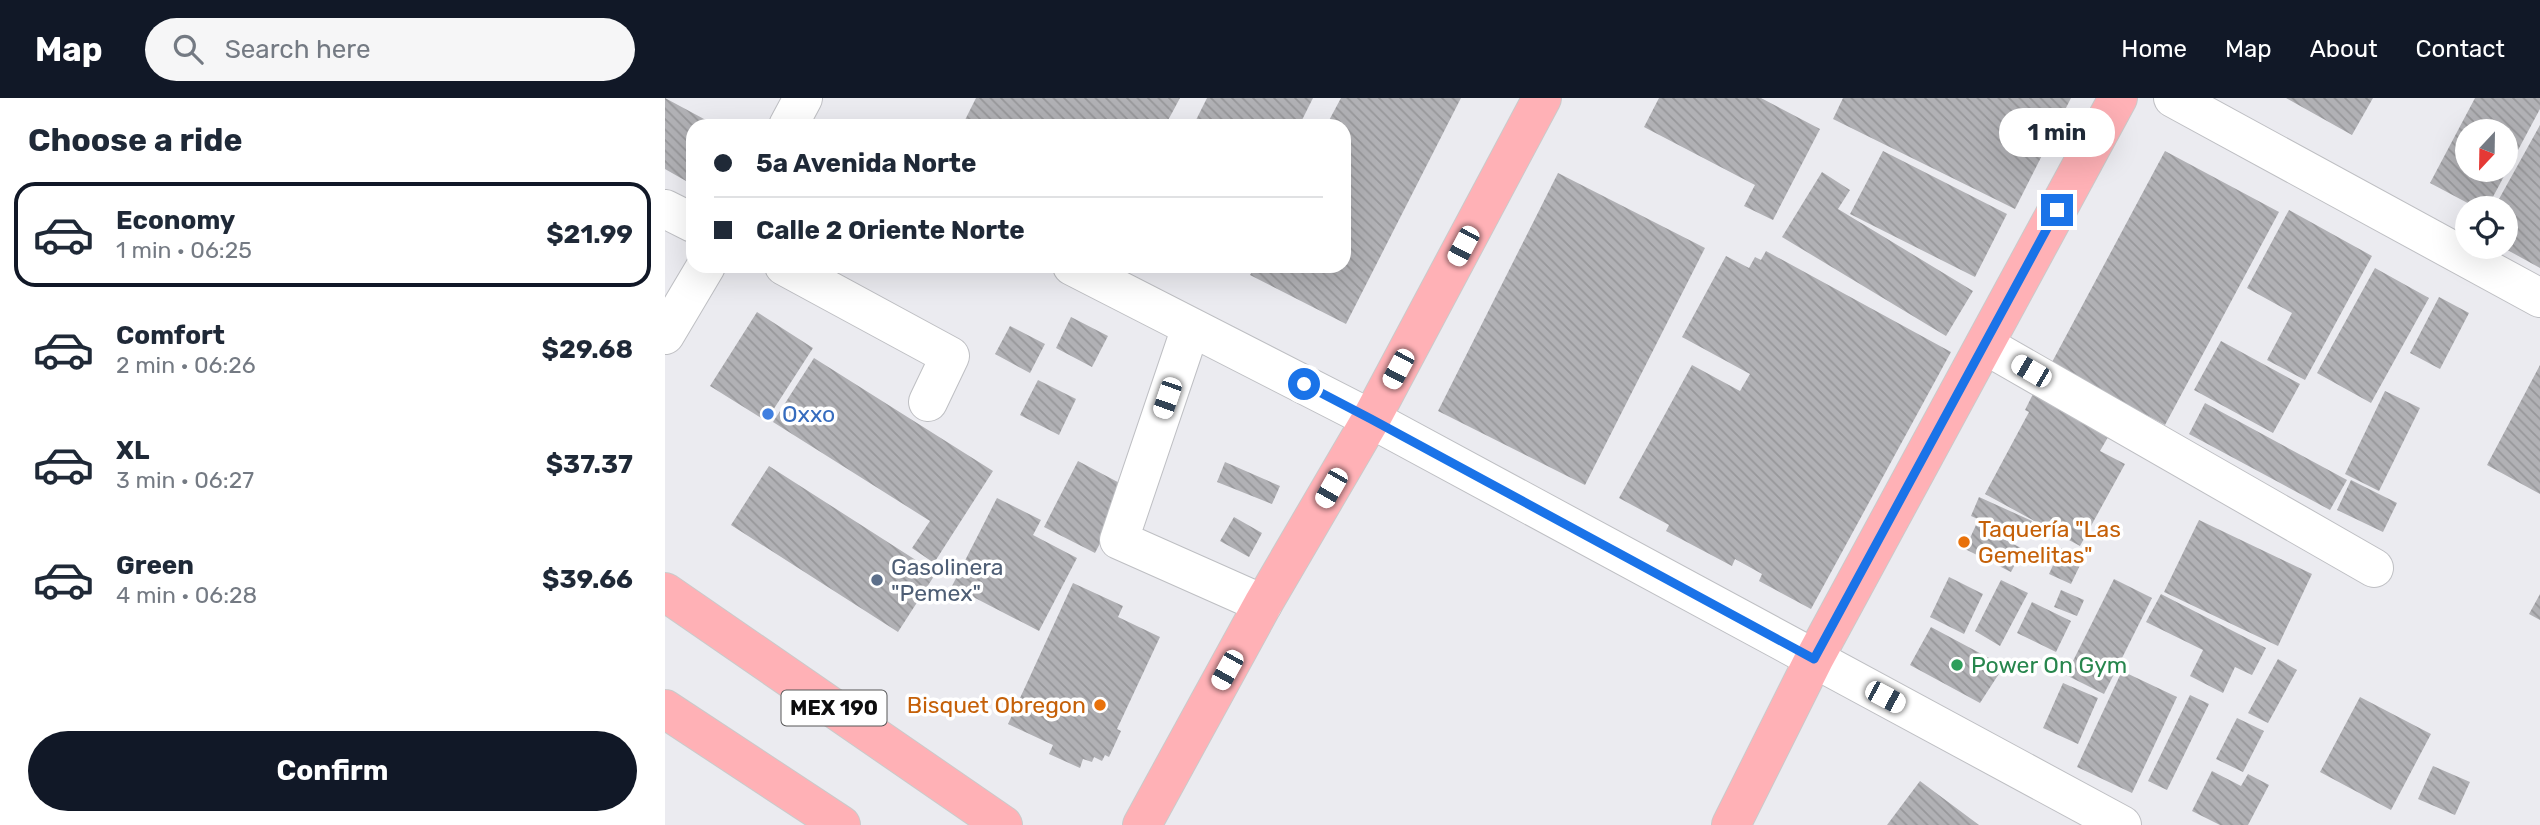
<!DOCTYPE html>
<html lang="en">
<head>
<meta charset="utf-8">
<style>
	body { margin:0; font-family:Rubik,sans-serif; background:#f6f6f7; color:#1f2937; height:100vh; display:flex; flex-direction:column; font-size:26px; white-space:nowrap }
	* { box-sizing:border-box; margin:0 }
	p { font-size:23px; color:#747a83 }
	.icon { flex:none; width:38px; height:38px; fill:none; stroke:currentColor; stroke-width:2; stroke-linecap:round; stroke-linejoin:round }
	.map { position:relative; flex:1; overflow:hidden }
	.side { display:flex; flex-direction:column; background:#fff; width:665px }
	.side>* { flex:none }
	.banner { position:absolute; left:21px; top:21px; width:665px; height:154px; border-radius:21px; box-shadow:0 7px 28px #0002; display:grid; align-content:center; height:154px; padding:0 28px; background:#fff }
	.needle { width:46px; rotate:202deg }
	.controls { position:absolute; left:1790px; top:21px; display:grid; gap:14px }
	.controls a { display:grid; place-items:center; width:63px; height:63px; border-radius:50%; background:#fff; box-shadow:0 7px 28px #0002; font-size:35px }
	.end { position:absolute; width:32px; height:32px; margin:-16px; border:9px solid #1a73e8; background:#fff; box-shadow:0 0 0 4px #fff }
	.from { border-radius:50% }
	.bubble { position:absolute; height:49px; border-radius:24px; background:#fff; box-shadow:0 7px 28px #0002; font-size:23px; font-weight:700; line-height:49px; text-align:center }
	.car { position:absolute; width:21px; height:42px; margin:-21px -10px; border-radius:9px; box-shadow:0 0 5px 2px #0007; background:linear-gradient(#fff 24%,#345 0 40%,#fff 0 76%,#345 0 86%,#fff 0) }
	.banner b { display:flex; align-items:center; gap:24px; height:66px; font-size:26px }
	.banner b+b { border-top:2px solid #e0e1e3 }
	.banner i { width:18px; height:18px; background:#1f2937 }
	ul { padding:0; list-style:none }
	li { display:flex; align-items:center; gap:21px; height:105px; margin:0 14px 10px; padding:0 14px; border:4px solid transparent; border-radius:21px }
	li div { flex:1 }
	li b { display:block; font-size:26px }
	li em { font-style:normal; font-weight:700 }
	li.on { border-color:#111827 }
	li>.icon { width:63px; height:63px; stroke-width:1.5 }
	h2 { padding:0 28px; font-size:32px; line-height:84px }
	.button { display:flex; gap:14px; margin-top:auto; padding:14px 28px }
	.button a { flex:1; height:80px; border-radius:42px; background:#111827; color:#fff; font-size:28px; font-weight:700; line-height:80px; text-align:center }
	header { display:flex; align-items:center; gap:42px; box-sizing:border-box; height:98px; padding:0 35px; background:#111827; color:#fff }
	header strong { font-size:33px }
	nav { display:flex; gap:38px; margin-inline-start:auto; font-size:24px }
	.search { width:490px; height:63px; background:#f6f6f7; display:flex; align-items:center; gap:18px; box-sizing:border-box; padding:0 24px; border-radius:38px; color:#747a83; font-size:26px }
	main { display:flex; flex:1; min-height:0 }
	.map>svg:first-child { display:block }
	.building { fill:url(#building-back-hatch); fill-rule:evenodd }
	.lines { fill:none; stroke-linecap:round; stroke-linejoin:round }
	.minor-casing { stroke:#bebfc3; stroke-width:40 }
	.major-casing { stroke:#cacaca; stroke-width:40 }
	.minor { stroke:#fff; stroke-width:38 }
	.major { stroke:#ffb1b6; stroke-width:38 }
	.route { stroke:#1a73e8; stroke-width:9 }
	.shop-dot { fill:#3f7fe0; stroke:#fff; stroke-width:2.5 }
	.food-dot { fill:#e8710a; stroke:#fff; stroke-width:2.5 }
	.service-dot { fill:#5c6f8a; stroke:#fff; stroke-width:2.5 }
	.leisure-dot { fill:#2e9e5b; stroke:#fff; stroke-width:2.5 }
	.labels { text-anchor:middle; stroke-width:7; stroke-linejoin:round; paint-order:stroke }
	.shield { fill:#fff; stroke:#565657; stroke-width:2 }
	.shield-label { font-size:21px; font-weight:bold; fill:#0e0e0f }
	.shop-label { font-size:23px; fill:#366cbe; stroke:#fff; text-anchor:start }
	.food-label { font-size:23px; fill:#c56008; stroke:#fff; text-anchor:start }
	.service-label { font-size:23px; fill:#4e5e75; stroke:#fff; text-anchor:start }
	.leisure-label { font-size:23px; fill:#27864d; stroke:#fff; text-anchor:start }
</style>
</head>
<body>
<header>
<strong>Map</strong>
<div class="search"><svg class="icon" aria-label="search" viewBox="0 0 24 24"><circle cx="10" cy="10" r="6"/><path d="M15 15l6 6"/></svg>Search here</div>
<nav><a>Home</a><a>Map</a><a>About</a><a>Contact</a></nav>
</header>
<main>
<section class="side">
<h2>Choose a ride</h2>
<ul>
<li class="on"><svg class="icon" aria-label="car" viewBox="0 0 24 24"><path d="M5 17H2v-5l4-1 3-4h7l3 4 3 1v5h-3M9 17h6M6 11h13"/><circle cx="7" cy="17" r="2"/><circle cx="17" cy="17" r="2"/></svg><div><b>Economy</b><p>1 min · 06:25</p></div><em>$21.99</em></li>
<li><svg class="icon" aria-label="car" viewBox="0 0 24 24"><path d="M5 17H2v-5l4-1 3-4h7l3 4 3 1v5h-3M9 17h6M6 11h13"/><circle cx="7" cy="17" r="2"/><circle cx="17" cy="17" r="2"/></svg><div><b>Comfort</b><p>2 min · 06:26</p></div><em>$29.68</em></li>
<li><svg class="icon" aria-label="car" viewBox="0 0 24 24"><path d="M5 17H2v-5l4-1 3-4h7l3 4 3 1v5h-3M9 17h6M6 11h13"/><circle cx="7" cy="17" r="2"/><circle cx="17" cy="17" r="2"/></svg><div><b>XL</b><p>3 min · 06:27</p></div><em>$37.37</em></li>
<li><svg class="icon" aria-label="car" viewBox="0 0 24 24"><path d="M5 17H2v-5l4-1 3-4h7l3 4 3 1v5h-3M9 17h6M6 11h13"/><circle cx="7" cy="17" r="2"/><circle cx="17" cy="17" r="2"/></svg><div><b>Green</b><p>4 min · 06:28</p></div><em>$39.66</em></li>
</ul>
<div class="button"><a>Confirm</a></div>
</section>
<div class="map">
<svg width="1875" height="727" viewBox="0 0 1875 727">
	<defs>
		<pattern id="building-back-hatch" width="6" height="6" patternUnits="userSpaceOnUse" patternTransform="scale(1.75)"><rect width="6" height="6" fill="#b1b1b5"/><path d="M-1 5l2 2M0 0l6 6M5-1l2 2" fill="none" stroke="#97979a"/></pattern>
	</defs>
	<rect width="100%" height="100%" fill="#ebebf0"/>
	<path class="building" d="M 0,0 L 52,28 L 28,28 L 28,87 L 0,71 Z
		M 311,0 L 515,0 L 500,28 L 297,28 Z
		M 542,0 L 648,0 L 634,28 L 528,28 Z
		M 676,0 L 796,0 L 681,226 L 585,177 L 590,168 L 679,168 L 679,28 L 661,28 Z
		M 994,0 L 1096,0 L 1155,31 L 1108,122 L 1079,108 L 1090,87 L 979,29 Z
		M 1178,0 L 1406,0 L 1350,111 L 1168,21 Z
		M 1621,0 L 1708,0 L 1687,37 Z
		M 1810,0 L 1875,0 L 1875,11 L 1822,110 L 1812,110 L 1765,85 ZM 1802,33 L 1841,33 L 1841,72 L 1802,72 Z
		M 1875,27 L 1875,170 L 1837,149 L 1841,149 L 1841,110 L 1829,110 Z
		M 1218,53 L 1342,116 L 1310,179 L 1185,116 Z
		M 1500,53 L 1614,114 L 1500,327 L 1386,266 Z
		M 1157,74 L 1185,92 L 1173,111 L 1308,193 L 1281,238 L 1117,139 Z
		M 893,75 L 1040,150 L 920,387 L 773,313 Z
		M 1624,112 L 1707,158 L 1640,282 L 1602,262 L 1627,215 L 1582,190 Z
		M 1101,153 L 1286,254 L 1146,511 L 1094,483 L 1097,476 L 1070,461 L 1067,468 L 1001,433 L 1004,427 L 954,400 L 1027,267 L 1075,293 L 1085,276 L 1017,239 L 1061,158 L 1084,170 L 1090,159 L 1096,162 Z
		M 1710,170 L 1764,200 L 1706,305 L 1652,275 Z
		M 1774,199 L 1804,215 L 1775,271 L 1745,255 Z
		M 92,214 L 148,250 L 101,323 L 45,288 Z
		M 406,219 L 443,238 L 427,269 L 391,250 Z
		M 345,228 L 380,246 L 365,275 L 330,256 Z
		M 1556,243 L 1635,286 L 1608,335 L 1529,292 Z
		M 149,260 L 328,373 L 269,465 L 247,450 L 265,423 L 108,324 Z
		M 1875,267 L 1875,396 L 1822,367 Z
		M 373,282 L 411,301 L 394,337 L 355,317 Z
		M 1370,292 L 1446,334 L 1435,353 L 1460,366 L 1415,448 L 1320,396 L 1364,314 L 1360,312 Z
		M 1720,293 L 1755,310 L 1714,393 L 1680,376 Z
		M 1540,305 L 1682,382 L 1665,412 L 1524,336 Z
		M 413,363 L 464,390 L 430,455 L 379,429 Z
		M 560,364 L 615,388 L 607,406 L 552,384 Z
		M 104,368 L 271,475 L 233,534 L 66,427 Z
		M 1686,382 L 1732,405 L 1718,434 L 1672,412 Z
		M 1314,399 L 1367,423 L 1358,441 L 1306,418 Z
		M 332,400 L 376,422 L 368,437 L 412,460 L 374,533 L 287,488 Z
		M 569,419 L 597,435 L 584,459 L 555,443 Z
		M 1534,422 L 1647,476 L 1613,548 L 1499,494 Z
		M 1311,427 L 1358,451 L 1346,474 L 1300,451 Z
		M 1396,450 L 1418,461 L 1406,486 L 1384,476 Z
		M 1284,479 L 1318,496 L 1299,536 L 1265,519 Z
		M 1449,481 L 1487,500 L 1439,596 L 1401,577 Z
		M 1336,482 L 1363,495 L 1335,548 L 1310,533 Z
		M 408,485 L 458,508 L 453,519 L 495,539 L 452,631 L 456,633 L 444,659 L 440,657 L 437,663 L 429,659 L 427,664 L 418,661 L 415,670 L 384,656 L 388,647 L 343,626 Z
		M 1396,492 L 1419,502 L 1412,518 L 1389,509 Z
		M 1496,496 L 1601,550 L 1587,577 L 1570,569 L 1558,595 L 1525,578 L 1538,552 L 1481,524 Z
		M 1875,496 L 1875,522 L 1864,516 Z
		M 1367,504 L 1406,523 L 1391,554 L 1352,535 Z
		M 1266,529 L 1339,568 L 1315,605 L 1245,567 Z
		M 1613,561 L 1632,572 L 1603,625 L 1583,615 Z
		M 1457,573 L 1512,599 L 1467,695 L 1412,669 Z
		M 1398,585 L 1433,600 L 1413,646 L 1378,630 Z
		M 1525,597 L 1544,606 L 1502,692 L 1483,683 Z
		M 1695,599 L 1766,636 L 1726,712 L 1655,674 Z
		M 1572,620 L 1599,633 L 1578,674 L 1551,661 Z
		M 1768,668 L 1805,684 L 1790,717 L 1753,701 Z
		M 1547,673 L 1576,688 L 1583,676 L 1604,687 L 1583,727 L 1555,727 L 1527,713 Z
		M 1255,683 L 1314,727 L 1222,727 Z"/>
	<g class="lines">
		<defs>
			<path id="minor" d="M 1508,0 L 1875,200
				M 123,28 L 138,0
				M 0,111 L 28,125
				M 119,168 L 285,258 L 263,304
				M 407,168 L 706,321 L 1457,727
				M 526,229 L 454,442 L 598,506
				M 0,237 L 41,168
				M 1320,247 L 1709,470"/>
			<path id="major" d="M 0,494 L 338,727
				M 0,611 L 176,727
				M 477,727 L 598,506 L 706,321 L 877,0
				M 1066,727 L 1149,561 L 1453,0"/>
		</defs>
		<use href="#minor" class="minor-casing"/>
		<use href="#major" class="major-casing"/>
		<use href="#minor" class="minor"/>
		<use href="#major" class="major"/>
	</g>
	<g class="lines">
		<path class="route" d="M 639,286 L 706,321 L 1149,561 L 1392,112"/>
	</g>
	<circle class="shop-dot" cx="103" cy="316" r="7"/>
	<g class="food-dot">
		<circle cx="1299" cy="444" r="7"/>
		<circle cx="435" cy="607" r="7"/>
	</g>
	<circle class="service-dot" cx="212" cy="482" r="7"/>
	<circle class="leisure-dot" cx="1292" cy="567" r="7"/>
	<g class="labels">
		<rect class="shield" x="116.5" y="592.5" width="105" height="35" rx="5"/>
		<g class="shield-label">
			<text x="169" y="617">MEX 190</text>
		</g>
		<g class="shop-label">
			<text x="117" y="324">Oxxo</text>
		</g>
		<g class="food-label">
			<text x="1313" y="439">Taquería "Las<tspan x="1313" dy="26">Gemelitas"</tspan></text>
			<text x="421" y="615" text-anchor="end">Bisquet Obregon</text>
		</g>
		<g class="service-label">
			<text x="226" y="477">Gasolinera<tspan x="226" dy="26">"Pemex"</tspan></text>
		</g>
		<g class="leisure-label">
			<text x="1306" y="575">Power On Gym</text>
		</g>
	</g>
</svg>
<div class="controls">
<a><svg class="needle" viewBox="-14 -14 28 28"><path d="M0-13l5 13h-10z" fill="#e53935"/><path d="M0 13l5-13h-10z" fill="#747a83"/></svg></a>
<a><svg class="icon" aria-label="locate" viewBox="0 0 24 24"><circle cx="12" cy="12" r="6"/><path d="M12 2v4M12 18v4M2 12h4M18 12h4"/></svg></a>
</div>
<i class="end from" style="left:639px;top:286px"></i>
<i class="end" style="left:1392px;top:112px"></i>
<div class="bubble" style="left:1334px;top:10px;width:116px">1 min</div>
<i class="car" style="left:798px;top:148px;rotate:208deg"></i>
<i class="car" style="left:733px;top:271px;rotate:208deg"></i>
<i class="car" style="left:1366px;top:273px;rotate:300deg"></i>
<i class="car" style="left:502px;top:300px;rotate:199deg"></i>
<i class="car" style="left:666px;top:390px;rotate:210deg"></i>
<i class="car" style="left:562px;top:572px;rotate:209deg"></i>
<i class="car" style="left:1220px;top:599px;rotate:118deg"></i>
<div class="banner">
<b><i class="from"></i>5a Avenida Norte</b>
<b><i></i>Calle 2 Oriente Norte</b>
</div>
</div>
</main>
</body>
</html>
